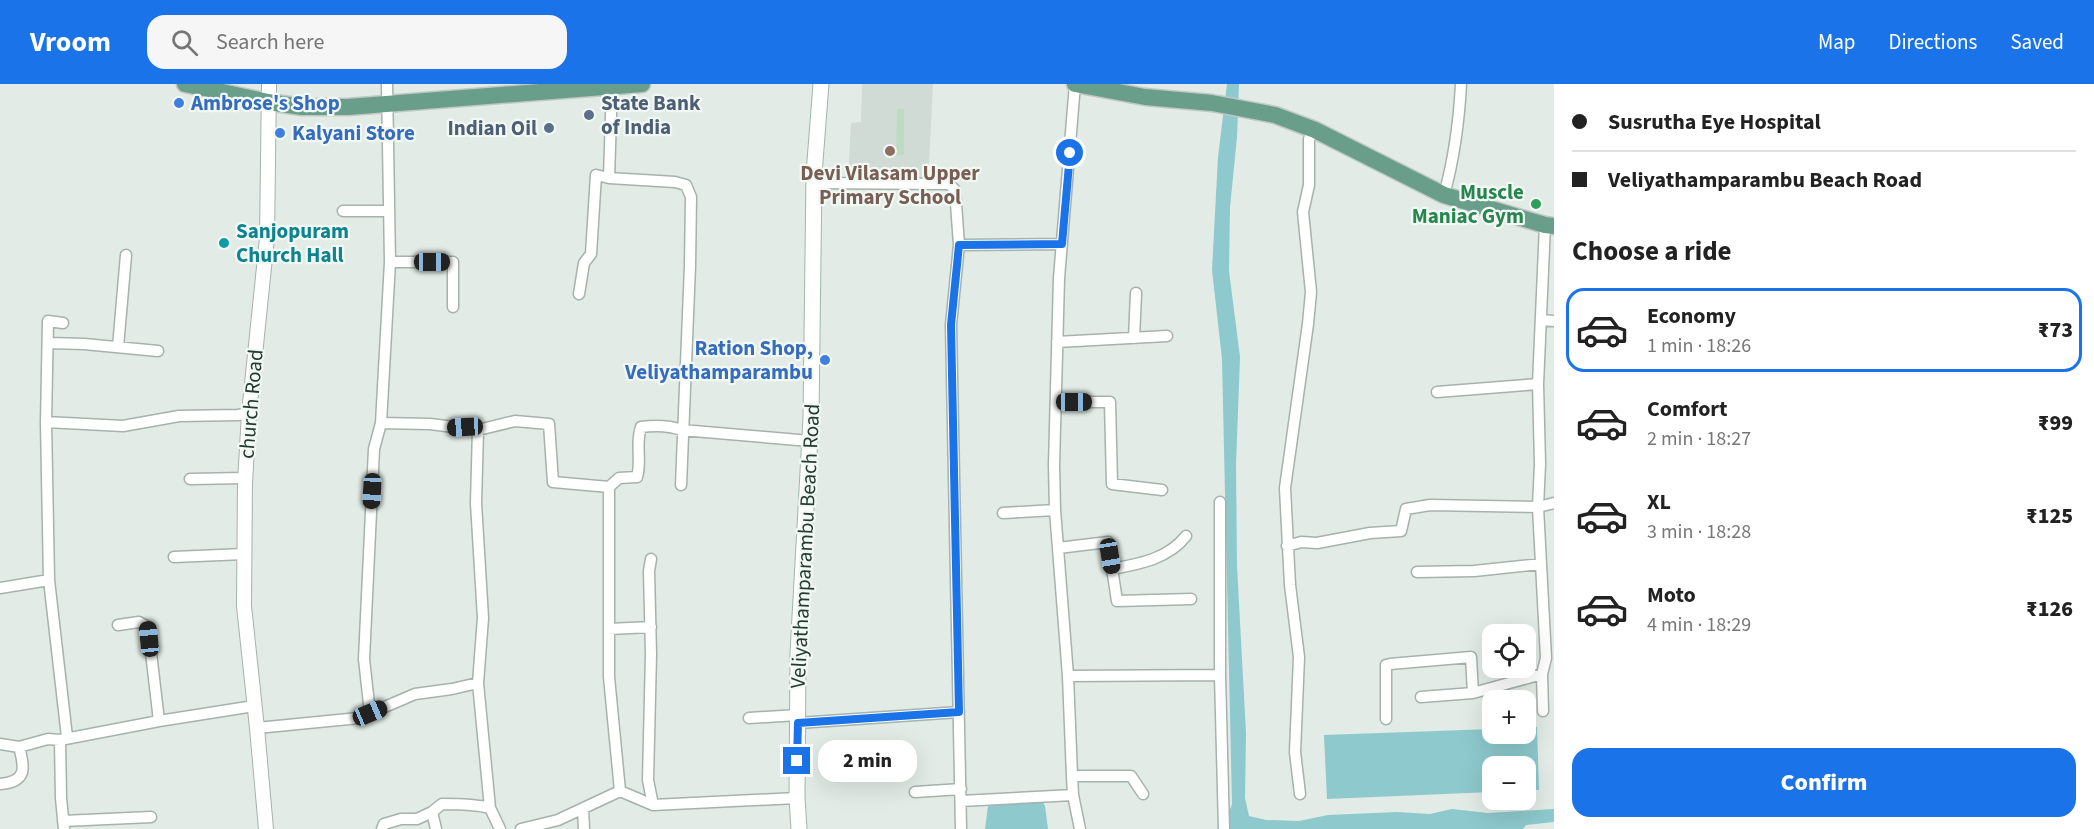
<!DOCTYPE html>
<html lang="en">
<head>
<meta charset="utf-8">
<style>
	body { margin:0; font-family:"Source Sans 3",sans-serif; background:#f6f6f6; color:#222; height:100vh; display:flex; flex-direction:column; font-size:22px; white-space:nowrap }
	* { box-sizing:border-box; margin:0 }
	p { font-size:20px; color:#767676 }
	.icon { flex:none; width:33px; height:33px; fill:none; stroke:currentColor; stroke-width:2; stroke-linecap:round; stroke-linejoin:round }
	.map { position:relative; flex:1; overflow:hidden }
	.side { display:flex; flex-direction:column; background:#fff; width:540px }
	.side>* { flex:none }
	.guide { display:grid; align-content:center; height:132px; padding:0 18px; background:#fff }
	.controls { position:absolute; left:1482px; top:540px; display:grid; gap:12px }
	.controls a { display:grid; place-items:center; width:54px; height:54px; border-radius:12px; background:#fff; box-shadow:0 6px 24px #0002; font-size:30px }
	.end { position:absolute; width:27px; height:27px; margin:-14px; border:8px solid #1a73e8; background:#fff; box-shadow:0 0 0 3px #fff }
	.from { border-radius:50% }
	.bubble { position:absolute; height:42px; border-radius:18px; background:#fff; box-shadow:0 6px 24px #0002; font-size:20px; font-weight:800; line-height:42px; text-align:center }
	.car { position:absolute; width:18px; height:36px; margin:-18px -9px; border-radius:8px; box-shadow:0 0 4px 2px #0007; background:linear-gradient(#222 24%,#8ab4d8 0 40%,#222 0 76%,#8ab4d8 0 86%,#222 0) }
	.guide b { display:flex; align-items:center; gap:21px; height:57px; font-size:22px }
	.guide b+b { border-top:2px solid #e0e0e0 }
	.guide i { width:15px; height:15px; background:#222 }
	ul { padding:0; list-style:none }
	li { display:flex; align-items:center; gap:18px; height:84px; margin:0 12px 9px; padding:0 6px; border:3px solid transparent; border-radius:18px }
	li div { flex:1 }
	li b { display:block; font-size:22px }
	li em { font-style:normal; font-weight:800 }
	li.on { border-color:#1a73e8 }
	li>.icon { width:54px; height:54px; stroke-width:1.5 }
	h2 { padding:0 18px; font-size:27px; line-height:72px }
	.action { display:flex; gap:12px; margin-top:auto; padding:12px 18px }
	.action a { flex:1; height:69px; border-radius:18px; background:#1a73e8; color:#fff; font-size:24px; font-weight:800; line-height:69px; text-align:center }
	header { display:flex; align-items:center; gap:36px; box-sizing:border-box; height:84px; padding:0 30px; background:#1a73e8; color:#fff }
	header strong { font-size:28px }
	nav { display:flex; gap:33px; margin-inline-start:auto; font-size:21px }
	.search { width:420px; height:54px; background:#f6f6f6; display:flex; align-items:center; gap:15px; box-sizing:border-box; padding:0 21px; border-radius:18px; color:#767676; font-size:22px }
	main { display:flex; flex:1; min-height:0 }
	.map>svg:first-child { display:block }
	.built { fill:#d0dbd5 }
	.green { fill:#bcdbc1 }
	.water { fill:#8dc9cd }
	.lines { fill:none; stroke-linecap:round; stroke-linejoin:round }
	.minor-casing { stroke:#a5b3ac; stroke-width:13 }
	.tertiary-casing { stroke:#a5b3ac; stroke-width:16 }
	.secondary-casing { stroke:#a1b6ac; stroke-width:17 }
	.primary-casing { stroke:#c1c8c6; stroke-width:19 }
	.minor { stroke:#fff; stroke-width:10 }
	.tertiary { stroke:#fff; stroke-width:14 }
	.secondary { stroke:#fff; stroke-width:15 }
	.primary { stroke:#699e8b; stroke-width:16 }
	.route { stroke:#1a73e8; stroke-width:8 }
	.shop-dot { fill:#3f7fe0; stroke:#f2f8f4; stroke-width:2 }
	.service-dot { fill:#5c6f8a; stroke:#f2f8f4; stroke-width:2 }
	.education-dot { fill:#8d6e63; stroke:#f2f8f4; stroke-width:2 }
	.leisure-dot { fill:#2e9e5b; stroke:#f2f8f4; stroke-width:2 }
	.culture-dot { fill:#0f9aa8; stroke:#f2f8f4; stroke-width:2 }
	.labels { text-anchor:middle; stroke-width:4.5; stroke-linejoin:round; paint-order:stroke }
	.shop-label { font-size:21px; font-weight:bold; fill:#366cbe; stroke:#f2f8f4; text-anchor:start }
	.service-label { font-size:21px; font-weight:bold; fill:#4e5e75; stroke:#f2f8f4; text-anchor:start }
	.education-label { font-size:21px; font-weight:bold; fill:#785e54; stroke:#f2f8f4 }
	.leisure-label { font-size:21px; font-weight:bold; fill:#27864d; stroke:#f2f8f4; text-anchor:end }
	.culture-label { font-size:21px; font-weight:bold; fill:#0d838f; stroke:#f2f8f4; text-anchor:start }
	.street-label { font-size:21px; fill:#233b32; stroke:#f2f8f4 }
</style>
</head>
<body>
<header>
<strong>Vroom</strong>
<div class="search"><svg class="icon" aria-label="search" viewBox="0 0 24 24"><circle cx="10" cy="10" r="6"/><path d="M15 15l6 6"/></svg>Search here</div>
<nav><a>Map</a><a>Directions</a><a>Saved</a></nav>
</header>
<main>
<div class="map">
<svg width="1554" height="745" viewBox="0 0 1554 745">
	<rect width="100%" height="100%" fill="#e2ebe6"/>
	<path class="built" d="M 862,0 L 933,0 L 928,99 L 848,95 L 851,39 L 861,38 Z"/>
	<path class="green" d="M 897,25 L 904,25 L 904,71 L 896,71 Z"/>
	<path class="water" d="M 1227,0 L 1239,0 L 1237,53 L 1230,123 L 1229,187 L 1240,273 L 1236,381 L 1237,482 L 1246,649 L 1245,714 L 1249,732 L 1266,736 L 1299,737 L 1328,731 L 1397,728 L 1430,730 L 1452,725 L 1488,729 L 1554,725 L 1554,738 L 1526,741 L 1523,745 L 1226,745 L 1225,739 L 1232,720 L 1222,275 L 1212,186 L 1218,73 Z
		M 1526,643 L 1537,643 L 1539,706 L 1526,706 L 1526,682 L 1492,682 L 1492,708 L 1327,715 L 1324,651 L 1492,645 L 1492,650 L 1526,650 Z
		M 1040,713 L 1045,722 L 1048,745 L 985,745 L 988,722 Z"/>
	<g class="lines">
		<defs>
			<path id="minor" d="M 1075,0 L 1059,194 L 1054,381 L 1055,426 L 1068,592 L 1072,692 L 1073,711 L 1080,745
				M 609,94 L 675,98 L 686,101 L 691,113 L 690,182 L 681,401
				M 814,99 L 949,100 L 955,106 L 959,161 L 951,241 L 961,745
				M 1444,111 C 1454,75 1459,38 1461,0
				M 343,127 L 389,127
				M 959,161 L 1062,160
				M 390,178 L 453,178 L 453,223
				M 579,210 L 584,179 L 591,170 L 596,91 L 609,94 L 612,0
				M 1541,236 L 1554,237
				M 63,239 L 48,237 L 46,338 L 49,496 L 67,653
				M 1134,254 L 1136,209
				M 1057,258 L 1167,252
				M 48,259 L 84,260 L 158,267
				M 118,263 L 126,171
				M 1437,308 L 1538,300
				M 1056,318 L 1110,318 L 1112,400 L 1162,406
				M 46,338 L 123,342 L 179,332 L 238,331 L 249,329
				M 381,339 L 430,340 L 478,346 L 515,337 L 549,340 L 553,398 L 609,403 L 619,394 L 637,393 C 642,376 635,360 641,343 C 656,341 668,341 682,346 L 810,357
				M 478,346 L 476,419 L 483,534 L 478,599 L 490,724
				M 190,395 L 245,394
				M 609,403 L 609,593 L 620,707
				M 1220,418 L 1220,591 L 1224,745
				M 1003,429 L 1055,426
				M 1287,462 L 1301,458 L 1317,459 L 1370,449 L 1401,447 L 1406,425 L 1430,421 L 1538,423 L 1554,419
				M 1058,464 L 1108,458 L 1117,517 L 1191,515
				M 174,473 L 244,470
				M 651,475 L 649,487 L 651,570 L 648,696 L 653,721
				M 1112,485 C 1139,480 1168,475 1186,452
				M 1417,488 L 1474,487 L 1541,480
				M 0,504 L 49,496
				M 118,541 L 139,538 L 148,543 L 159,637
				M 609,545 L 651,543
				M 1068,592 L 1220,591
				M 1421,613 L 1473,609 L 1542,590
				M 1543,627 L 1542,590 L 1546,574 L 1538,423 L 1540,380 L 1538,300 L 1545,141
				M 370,629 L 364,575 L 374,365 L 381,339 L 390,178 L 387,0
				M 749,634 L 798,631
				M 1386,635 L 1386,581 L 1390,580 L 1471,573 L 1473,609
				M 798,639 L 959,628
				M 257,644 L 359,634 L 415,610 L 452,605 L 478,599
				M 60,656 L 61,714 L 64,745
				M 0,660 L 19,663
				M 1072,692 L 1131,692 L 1143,710
				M 0,700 C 27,698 25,684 19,663 L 48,655 L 60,656 L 159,637 L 254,622
				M 915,708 L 961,705
				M 1300,710 L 1295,668 L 1299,573 L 1290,501 L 1285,404 L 1308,240 L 1311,208 L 1303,128 L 1309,101 L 1309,55 L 1315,46
				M 961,717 L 1073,711
				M 583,725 L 584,745
				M 432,728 L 436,745
				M 63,737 L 151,733
				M 382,745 L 384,740 L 401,735 L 417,735 L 432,728 L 442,720 C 458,720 475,720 490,724 L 500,745
				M 521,745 L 558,736 L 620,707 L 653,721 L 797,714"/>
			<path id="tertiary" d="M 266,745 L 257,644 L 244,522 L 245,399 L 249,329 L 267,154 L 269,0"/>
			<path id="secondary" d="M 799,745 L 797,714 L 798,569 L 811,334 L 814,90 L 821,0"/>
			<path id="primary" d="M 185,0 L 268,18 L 302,23 L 348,23 L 642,0
				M 1075,0 L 1145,13 L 1212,19 L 1275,31 L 1315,46 L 1444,111 L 1545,141 L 1554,142"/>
		</defs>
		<use href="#minor" class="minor-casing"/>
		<use href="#tertiary" class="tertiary-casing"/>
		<use href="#secondary" class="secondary-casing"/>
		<use href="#primary" class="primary-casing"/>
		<use href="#minor" class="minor"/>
		<use href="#tertiary" class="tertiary"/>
		<use href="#secondary" class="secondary"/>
		<use href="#primary" class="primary"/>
	</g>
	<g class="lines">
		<path class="route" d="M 797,677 L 798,639 L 959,628 L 951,241 L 959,161 L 1062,160 L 1070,69"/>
	</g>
	<g class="shop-dot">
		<circle cx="179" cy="19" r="6"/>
		<circle cx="280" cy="49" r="6"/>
		<circle cx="825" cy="276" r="6"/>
	</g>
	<g class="service-dot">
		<circle cx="589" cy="31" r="6"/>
		<circle cx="549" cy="44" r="6"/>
	</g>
	<circle class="education-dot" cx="890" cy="67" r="6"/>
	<circle class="leisure-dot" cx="1536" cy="120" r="6"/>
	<circle class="culture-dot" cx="224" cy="159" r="6"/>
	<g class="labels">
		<g class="shop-label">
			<text x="191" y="26">Ambrose's Shop</text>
			<text x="292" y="56">Kalyani Store</text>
			<text x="813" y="271" text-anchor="end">Ration Shop,<tspan x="813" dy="24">Veliyathamparambu</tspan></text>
		</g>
		<g class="service-label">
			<text x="601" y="26">State Bank<tspan x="601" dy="24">of India</tspan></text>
			<text x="537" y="51" text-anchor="end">Indian Oil</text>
		</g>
		<g class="education-label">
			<text x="890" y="96">Devi Vilasam Upper<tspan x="890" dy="24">Primary School</tspan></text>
		</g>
		<g class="leisure-label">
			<text x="1524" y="115">Muscle<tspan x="1524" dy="24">Maniac Gym</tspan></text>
		</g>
		<g class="culture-label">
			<text x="236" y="154">Sanjopuram<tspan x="236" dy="24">Church Hall</tspan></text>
		</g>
		<g class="street-label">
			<text transform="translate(251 320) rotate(-85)" y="7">church Road</text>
			<text transform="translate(805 462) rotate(-87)" y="7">Veliyathamparambu Beach Road</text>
		</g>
	</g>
</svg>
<div class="controls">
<a><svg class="icon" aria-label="locate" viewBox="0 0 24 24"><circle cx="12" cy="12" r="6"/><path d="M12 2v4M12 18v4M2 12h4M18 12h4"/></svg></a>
<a>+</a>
<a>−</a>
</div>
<i class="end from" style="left:1070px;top:69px"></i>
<i class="end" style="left:797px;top:677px"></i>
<div class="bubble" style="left:818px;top:656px;width:99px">2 min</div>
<i class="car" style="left:432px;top:178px;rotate:90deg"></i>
<i class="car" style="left:1074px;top:318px;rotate:90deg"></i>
<i class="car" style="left:465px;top:343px;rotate:267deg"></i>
<i class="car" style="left:372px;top:407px;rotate:183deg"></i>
<i class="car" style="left:1110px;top:472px;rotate:171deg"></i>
<i class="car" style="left:149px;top:555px;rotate:354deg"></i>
<i class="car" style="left:370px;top:629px;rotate:67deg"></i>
</div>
<section class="side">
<div class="guide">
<b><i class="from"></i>Susrutha Eye Hospital</b>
<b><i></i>Veliyathamparambu Beach Road</b>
</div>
<h2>Choose a ride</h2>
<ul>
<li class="on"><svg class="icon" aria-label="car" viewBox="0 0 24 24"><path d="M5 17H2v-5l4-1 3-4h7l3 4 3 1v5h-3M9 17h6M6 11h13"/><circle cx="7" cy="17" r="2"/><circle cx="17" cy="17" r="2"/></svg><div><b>Economy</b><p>1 min · 18:26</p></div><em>₹73</em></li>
<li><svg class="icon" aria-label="car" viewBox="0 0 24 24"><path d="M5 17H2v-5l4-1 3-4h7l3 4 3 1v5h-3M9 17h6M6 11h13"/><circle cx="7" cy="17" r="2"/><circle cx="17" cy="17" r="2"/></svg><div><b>Comfort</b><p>2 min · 18:27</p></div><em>₹99</em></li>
<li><svg class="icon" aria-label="car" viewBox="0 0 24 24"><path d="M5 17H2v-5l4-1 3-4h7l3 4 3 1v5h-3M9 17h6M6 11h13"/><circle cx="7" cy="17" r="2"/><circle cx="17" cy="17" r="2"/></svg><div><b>XL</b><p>3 min · 18:28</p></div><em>₹125</em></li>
<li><svg class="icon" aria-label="car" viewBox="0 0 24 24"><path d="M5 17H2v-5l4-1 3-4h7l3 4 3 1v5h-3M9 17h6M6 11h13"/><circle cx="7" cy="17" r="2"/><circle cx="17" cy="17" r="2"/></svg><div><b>Moto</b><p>4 min · 18:29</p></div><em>₹126</em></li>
</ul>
<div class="action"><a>Confirm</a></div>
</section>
</main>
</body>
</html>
